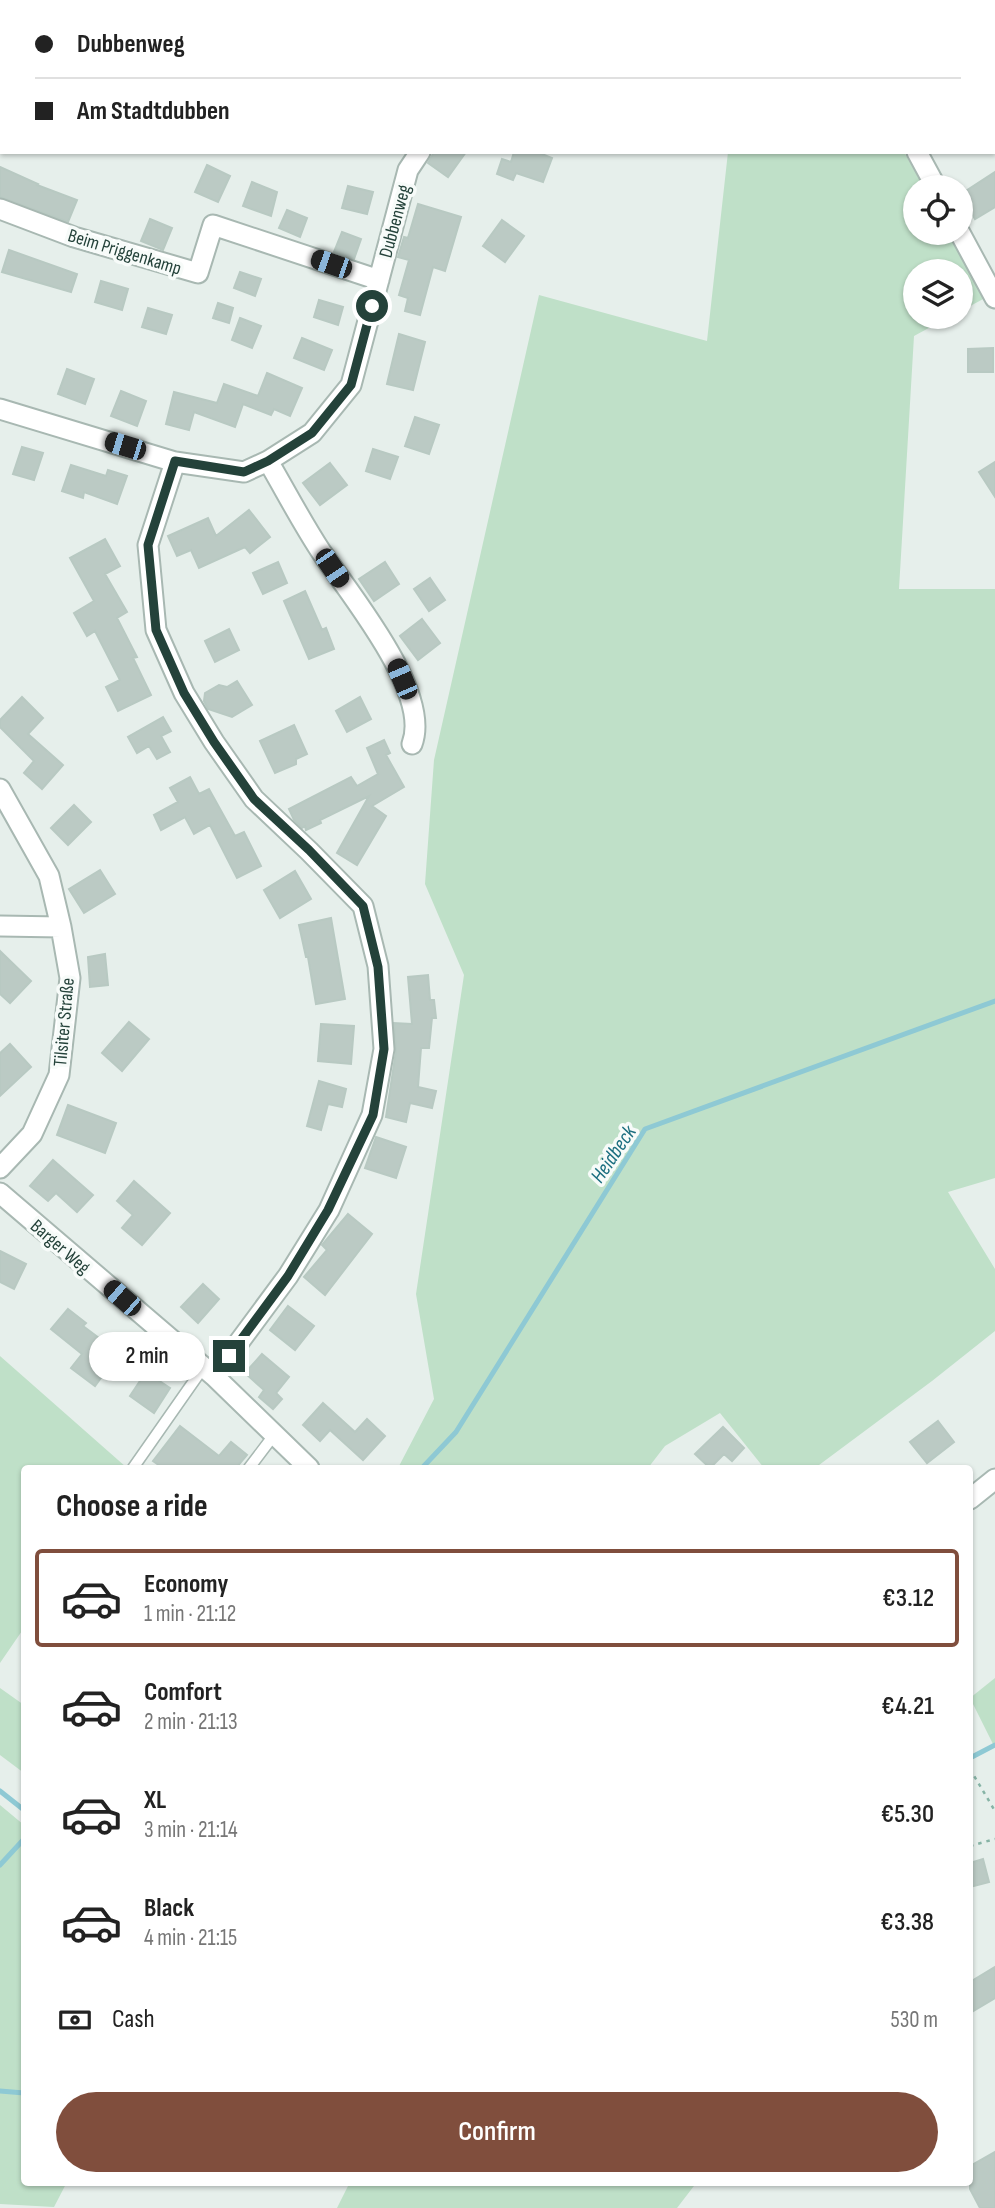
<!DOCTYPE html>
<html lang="en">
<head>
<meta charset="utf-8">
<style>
	body { margin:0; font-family:"Sofia Sans Condensed",sans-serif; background:#f2f2f2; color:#222; height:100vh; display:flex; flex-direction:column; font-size:26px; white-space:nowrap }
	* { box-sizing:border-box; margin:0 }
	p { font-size:23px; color:#767676 }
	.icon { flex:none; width:38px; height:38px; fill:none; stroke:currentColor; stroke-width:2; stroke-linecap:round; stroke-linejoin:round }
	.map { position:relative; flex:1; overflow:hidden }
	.side { position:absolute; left:21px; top:1465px; width:952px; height:721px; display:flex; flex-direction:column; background:#fff; border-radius:7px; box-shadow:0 2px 5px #0004 }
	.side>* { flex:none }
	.banner { position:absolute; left:0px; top:0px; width:996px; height:154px; box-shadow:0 2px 5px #0004; display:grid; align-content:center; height:154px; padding:0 35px; background:#fff }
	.tools { position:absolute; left:903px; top:175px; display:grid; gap:14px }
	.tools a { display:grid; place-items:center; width:70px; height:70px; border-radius:50%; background:#fff; box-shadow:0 2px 5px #0004; font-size:35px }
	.end { position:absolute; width:32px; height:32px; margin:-16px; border:9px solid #24423a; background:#fff; box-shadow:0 0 0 4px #fff }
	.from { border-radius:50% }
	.bubble { position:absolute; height:49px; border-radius:24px; background:#fff; box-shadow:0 2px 5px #0004; font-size:23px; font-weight:600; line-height:49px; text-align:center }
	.car { position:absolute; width:21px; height:42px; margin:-21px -10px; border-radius:9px; box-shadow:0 0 5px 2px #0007; background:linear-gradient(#222 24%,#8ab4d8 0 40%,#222 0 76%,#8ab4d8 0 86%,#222 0) }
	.banner b { display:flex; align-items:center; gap:24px; height:66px; font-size:26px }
	.banner b+b { border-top:2px solid #e0e0e0 }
	.banner i { width:18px; height:18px; background:#222 }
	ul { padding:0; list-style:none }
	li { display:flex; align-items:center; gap:21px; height:98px; margin:0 14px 10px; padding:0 21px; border:4px solid transparent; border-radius:7px }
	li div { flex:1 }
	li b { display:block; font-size:26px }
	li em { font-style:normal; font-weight:600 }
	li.on { border-color:#804e3d }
	li>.icon { width:63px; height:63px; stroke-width:1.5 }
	h2 { padding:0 35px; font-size:32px; line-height:84px }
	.pay { display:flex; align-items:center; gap:18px; height:77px; padding:0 35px; font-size:26px }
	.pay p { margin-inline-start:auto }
	.button { display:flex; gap:14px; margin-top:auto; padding:14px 35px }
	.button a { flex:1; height:80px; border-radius:42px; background:#804e3d; color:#fff; font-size:28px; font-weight:600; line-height:80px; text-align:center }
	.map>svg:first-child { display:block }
	.green { fill:#bfe0c8 }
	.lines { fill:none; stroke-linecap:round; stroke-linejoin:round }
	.stream { stroke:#8ec9d4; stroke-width:5 }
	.building { fill:#bbcac4; stroke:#b8c9c2; stroke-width:2 }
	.service-casing { stroke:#a8b8b2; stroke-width:13 }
	.minor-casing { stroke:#a8b8b2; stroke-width:23 }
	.path { stroke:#86b3a5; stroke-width:2.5; stroke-dasharray:3.5 5; stroke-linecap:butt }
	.service { stroke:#fff; stroke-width:10 }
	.minor { stroke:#fff; stroke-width:19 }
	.route { stroke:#24423a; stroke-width:9 }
	.labels { text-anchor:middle; stroke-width:7; stroke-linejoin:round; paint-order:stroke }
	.street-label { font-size:19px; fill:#24423a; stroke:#f7fbf9 }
	.water-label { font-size:21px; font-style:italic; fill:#1c6f80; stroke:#f7fbf9 }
</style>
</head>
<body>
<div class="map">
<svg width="995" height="2208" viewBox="0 0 995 2208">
	<rect width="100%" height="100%" fill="#e6efeb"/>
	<path class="green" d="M 728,152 L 904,152 L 924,187 L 915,187 L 915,233 L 949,233 L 985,298 L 961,311 L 961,271 L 915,271 L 915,317 L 949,317 L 914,336 L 899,589 L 995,589 L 995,1178 L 948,1192 L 995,1269 L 995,1331 L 932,1381 L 815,1468 L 764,1468 L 720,1413 L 665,1446 L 648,1468 L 398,1468 L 434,1399 L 416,1294 L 464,975 L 425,884 L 434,760 L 539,295 L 707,341 Z
		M 0,1356 L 126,1467 L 24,1468 L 24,1628 L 0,1663 Z
		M 995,1678 L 995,1748 L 970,1698 Z
		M 0,1688 L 24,1705 L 24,1773 L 0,1755 Z
		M 0,1805 L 24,1825 L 24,2182 L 67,2182 L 54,2207 L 0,2204 Z
		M 350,2182 L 697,2182 L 677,2208 L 337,2208 Z"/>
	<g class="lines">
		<path class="stream" d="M 422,1468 L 456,1432 L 645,1129 L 995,1001
			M 970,1758 L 995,1745
			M 0,1791 L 24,1810
			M 0,1865 L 24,1839
			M 0,2091 L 24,2093"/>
	</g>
	<path class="building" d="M 434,152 L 466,152 L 448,177 L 428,163 Z
		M 514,152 L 537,152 L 552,158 L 543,182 L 516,173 L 513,180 L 497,174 L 502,159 L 511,162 Z
		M 207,165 L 230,176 L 218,202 L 195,192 Z
		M 0,167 L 38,184 L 37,185 L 77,200 L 68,222 L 0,197 Z
		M 995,172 L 995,207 L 975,219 L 961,194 Z
		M 252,182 L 277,192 L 271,216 L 243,206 Z
		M 348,186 L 373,192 L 367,214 L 342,208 Z
		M 418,204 L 461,217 L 445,271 L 433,267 L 420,315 L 405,311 L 408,298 L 399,295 L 409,260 L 398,257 L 404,237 L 408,238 Z
		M 287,210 L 307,218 L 300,237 L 279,228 Z
		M 150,219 L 172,228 L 163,250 L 141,241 Z
		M 502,220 L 524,236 L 505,262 L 483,246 Z
		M 342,232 L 361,239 L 354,259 L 334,252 Z
		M 9,250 L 77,274 L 71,292 L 2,272 Z
		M 240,272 L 261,279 L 255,296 L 234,288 Z
		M 101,281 L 128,289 L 122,310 L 95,302 Z
		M 319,300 L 343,307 L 338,325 L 314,317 Z
		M 218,303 L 233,308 L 229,323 L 213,318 Z
		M 148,308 L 172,315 L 166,334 L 142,327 Z
		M 240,318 L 261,326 L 252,348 L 232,340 Z
		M 399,334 L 425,342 L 413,390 L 387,384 Z
		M 302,338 L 332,350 L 324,370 L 294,358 Z
		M 993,348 L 993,372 L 968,372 L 968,349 Z
		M 67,369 L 94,379 L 85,404 L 58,394 Z
		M 267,373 L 302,388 L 290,416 L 274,409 L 271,415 L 243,404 L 235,427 L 194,412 L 189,430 L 166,424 L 174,392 L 217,403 L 224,384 L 258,396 Z
		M 121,391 L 146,401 L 137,426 L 111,416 Z
		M 415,417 L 439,425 L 429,454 L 405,446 Z
		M 22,447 L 43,453 L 34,480 L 13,474 Z
		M 373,449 L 398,457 L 390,479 L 366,471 Z
		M 995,462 L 995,497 L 979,472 Z
		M 330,463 L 347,485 L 320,505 L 303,483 Z
		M 71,465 L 106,476 L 108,470 L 127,476 L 117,504 L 84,492 L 83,498 L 62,491 Z
		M 249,510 L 270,537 L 250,553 L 245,547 L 199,568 L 191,550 L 177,556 L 168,536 L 208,518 L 216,536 Z
		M 105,539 L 120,566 L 105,574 L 127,612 L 117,618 L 137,657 L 133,658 L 151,695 L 118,711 L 106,687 L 120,680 L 95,631 L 87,636 L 74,613 L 94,601 L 70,558 Z
		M 278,562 L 287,583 L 263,594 L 253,573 Z
		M 385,562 L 399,584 L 374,601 L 359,579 Z
		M 430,578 L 445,600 L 429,611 L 414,589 Z
		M 305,591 L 322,630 L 326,628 L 334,649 L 309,659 L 284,601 Z
		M 422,619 L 440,643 L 418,660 L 400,636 Z
		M 229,629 L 239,650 L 215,662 L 205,641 Z
		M 237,681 L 252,705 L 232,717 L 208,709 L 204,701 L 205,693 L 219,685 L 227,687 Z
		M 22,697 L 43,718 L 28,734 L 63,765 L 42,789 L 24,773 L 34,761 L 0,727 L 0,720 Z
		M 360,697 L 371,719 L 347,732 L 336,711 Z
		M 163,717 L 171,731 L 161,736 L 170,752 L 157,759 L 149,746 L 137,753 L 128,737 Z
		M 294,725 L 307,754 L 296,759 L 296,764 L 275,773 L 260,741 Z
		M 384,740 L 390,753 L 386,755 L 404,787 L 372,806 L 386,816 L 357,865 L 337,853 L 369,796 L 320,820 L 321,823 L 306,830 L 305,826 L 302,828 L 294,820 L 289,809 L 351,777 L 357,786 L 378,774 L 367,748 Z
		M 190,777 L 199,794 L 209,789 L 235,836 L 244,832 L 261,866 L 237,878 L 210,825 L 194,834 L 185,817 L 161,830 L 154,815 L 178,802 L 170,788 Z
		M 74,805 L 91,822 L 68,845 L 51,828 Z
		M 100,870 L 115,894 L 84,913 L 69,889 Z
		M 295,871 L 311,899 L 280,918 L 264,890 Z
		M 331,918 L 345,999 L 316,1004 L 308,957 L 306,957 L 299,925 Z
		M 0,951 L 31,981 L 10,1003 L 0,994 Z
		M 105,954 L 108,985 L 90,987 L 88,957 Z
		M 428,975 L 430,1000 L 434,1000 L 436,1018 L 432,1018 L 429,1048 L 421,1048 L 418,1087 L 436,1091 L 432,1108 L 410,1103 L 406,1122 L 386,1117 L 396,1051 L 394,1023 L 412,1024 L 408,977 Z
		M 129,1022 L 149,1039 L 122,1071 L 102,1053 Z
		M 321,1024 L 354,1026 L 351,1064 L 318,1061 Z
		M 10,1044 L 31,1067 L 0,1096 L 0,1053 Z
		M 319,1081 L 346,1089 L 342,1107 L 328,1104 L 321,1130 L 307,1126 Z
		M 68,1105 L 116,1123 L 105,1153 L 57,1135 Z
		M 376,1137 L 406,1147 L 396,1178 L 365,1168 Z
		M 53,1160 L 93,1195 L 77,1212 L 56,1193 L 48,1201 L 30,1186 Z
		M 134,1181 L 170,1213 L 142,1245 L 122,1228 L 133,1215 L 117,1201 Z
		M 348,1214 L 372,1234 L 325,1295 L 304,1277 L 327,1250 L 322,1245 Z
		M 0,1251 L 26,1264 L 14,1289 L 0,1282 Z
		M 203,1284 L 219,1299 L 198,1323 L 181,1307 Z
		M 288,1306 L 314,1326 L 295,1350 L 270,1330 Z
		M 68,1309 L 86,1323 L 83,1326 L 119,1353 L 95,1386 L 71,1368 L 82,1354 L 51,1329 Z
		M 262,1354 L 289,1377 L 276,1393 L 282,1399 L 273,1409 L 259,1397 L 264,1390 L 245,1373 Z
		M 146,1372 L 170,1388 L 154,1413 L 130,1396 Z
		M 323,1403 L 355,1432 L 367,1419 L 385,1436 L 363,1460 L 330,1430 L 320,1441 L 303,1425 Z
		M 938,1421 L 954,1442 L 927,1463 L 910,1442 Z
		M 180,1426 L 219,1456 L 231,1442 L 247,1455 L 236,1468 L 163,1468 L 153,1461 Z
		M 723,1427 L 744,1448 L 732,1461 L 724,1454 L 710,1468 L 695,1454 Z
		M 983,1859 L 989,1882 L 970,1887 L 970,1863 Z
		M 995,1967 L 995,1998 L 970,2013 L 970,1982 Z
		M 995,2152 L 995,2208 L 980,2208 L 970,2189 L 970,2166 Z"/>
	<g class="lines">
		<defs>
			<path id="service" d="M 173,2 L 174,0
				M 133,1468 L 203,1368
				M 249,1468 L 274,1435"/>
			<path id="minor" d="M 327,0 L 329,2
				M 839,0 L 840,2
				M 552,2 L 555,0
				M 0,70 L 2,69
				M 917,152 L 936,187
				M 0,209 L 74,237 L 198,273 L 213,225 L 379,280
				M 960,233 L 995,298
				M 0,409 L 175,462 L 244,472 L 268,461 L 312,433 L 351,385 L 408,170 L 420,152
				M 268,461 C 285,490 301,521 320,550 C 348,592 432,692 412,744
				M 175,462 L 148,545 L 156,630 L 184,693 L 214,742 L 254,799 L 309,851 L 363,906 L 378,966 L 384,1049 L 372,1115 L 329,1210 L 288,1276 L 214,1376
				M 0,789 L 49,876 L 61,927 L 70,978 L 59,1075 L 32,1134 L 0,1168
				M 0,926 L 61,927
				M 0,1193 L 214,1376 L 309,1468
				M 970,1499 L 995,1479"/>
		</defs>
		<use href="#service" class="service-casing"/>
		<use href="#minor" class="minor-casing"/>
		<path class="path" d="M 970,1769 L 995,1811
			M 970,1846 L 995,1839"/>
		<use href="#service" class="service"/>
		<use href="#minor" class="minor"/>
	</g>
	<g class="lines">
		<path class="route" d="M 229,1356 L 288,1276 L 328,1210 L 373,1115 L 384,1049 L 378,967 L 363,906 L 309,850 L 254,799 L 214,742 L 184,693 L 156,630 L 148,545 L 175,461 L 244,472 L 268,461 L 312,433 L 351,385 L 372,306"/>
	</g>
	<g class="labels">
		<g class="street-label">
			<text transform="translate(394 221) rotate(-75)" y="7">Dubbenweg</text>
			<text transform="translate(125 251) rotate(17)" y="7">Beim Priggenkamp</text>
			<text transform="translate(63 1022) rotate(-85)" y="7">Tilsiter Straße</text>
			<text transform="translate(61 1246) rotate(41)" y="7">Barger Weg</text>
		</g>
		<g class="water-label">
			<text transform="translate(613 1154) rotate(-56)" y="7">Heidbeck</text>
		</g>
	</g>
</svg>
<div class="tools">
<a><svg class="icon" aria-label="locate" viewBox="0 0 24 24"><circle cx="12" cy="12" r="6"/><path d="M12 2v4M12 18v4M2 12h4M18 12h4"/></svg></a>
<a><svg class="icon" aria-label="layers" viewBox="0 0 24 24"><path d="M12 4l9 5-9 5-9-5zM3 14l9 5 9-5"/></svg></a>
</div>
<i class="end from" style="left:372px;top:306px"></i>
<i class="end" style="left:229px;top:1356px"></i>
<div class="bubble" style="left:89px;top:1332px;width:116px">2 min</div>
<i class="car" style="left:331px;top:264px;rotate:289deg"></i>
<i class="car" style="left:125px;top:446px;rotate:287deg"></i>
<i class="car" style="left:332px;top:568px;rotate:146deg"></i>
<i class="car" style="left:402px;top:679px;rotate:337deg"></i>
<i class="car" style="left:122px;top:1298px;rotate:311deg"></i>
<div class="banner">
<b><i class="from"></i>Dubbenweg</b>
<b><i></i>Am Stadtdubben</b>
</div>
<section class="side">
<h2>Choose a ride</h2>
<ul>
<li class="on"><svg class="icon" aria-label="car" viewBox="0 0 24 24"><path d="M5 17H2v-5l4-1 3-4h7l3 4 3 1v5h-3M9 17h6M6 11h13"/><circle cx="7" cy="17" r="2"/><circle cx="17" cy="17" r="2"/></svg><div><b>Economy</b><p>1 min · 21:12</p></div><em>€3.12</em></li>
<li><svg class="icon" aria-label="car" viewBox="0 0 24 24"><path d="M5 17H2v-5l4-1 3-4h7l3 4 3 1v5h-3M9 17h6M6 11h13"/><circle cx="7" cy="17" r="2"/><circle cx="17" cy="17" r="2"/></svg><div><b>Comfort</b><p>2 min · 21:13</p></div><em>€4.21</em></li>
<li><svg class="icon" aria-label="car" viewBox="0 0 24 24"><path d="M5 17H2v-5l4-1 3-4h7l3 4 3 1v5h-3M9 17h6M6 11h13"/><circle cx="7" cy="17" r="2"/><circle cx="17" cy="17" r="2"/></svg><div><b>XL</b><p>3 min · 21:14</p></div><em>€5.30</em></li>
<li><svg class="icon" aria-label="car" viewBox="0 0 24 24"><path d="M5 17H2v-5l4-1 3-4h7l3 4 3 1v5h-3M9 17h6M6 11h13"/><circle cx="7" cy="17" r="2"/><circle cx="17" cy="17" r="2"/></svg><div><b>Black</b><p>4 min · 21:15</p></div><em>€3.38</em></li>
</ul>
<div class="pay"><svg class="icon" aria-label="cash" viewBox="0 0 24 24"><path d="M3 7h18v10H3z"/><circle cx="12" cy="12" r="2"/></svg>Cash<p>530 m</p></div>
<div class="button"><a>Confirm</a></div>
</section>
</div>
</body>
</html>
